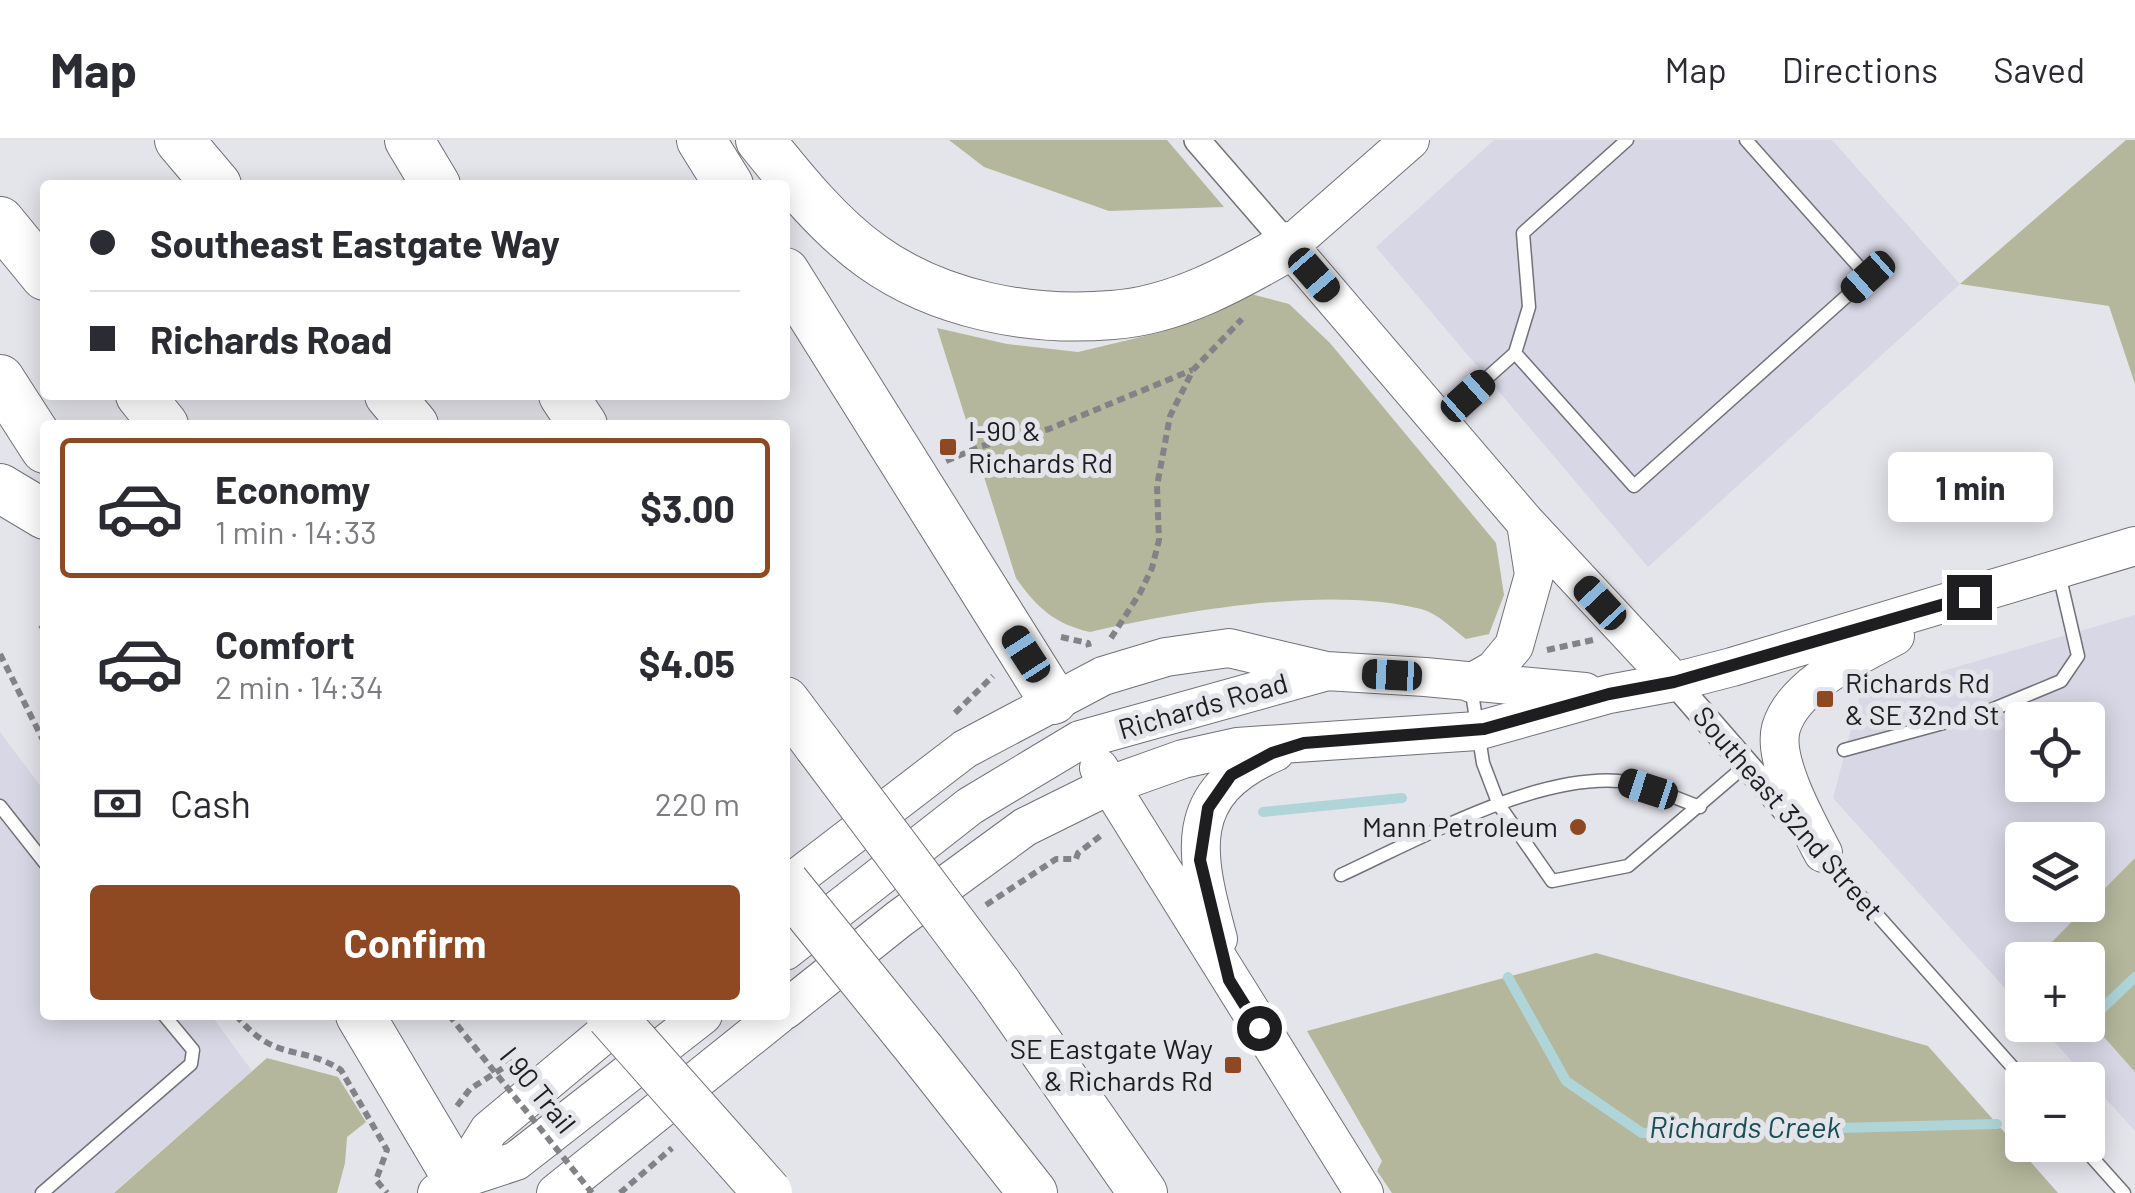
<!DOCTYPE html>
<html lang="en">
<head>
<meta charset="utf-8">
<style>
	body { margin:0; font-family:Barlow,sans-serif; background:#f7f7f7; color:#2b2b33; height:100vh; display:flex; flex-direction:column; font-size:38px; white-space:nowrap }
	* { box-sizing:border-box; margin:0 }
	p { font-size:32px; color:#7c7c81 }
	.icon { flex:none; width:55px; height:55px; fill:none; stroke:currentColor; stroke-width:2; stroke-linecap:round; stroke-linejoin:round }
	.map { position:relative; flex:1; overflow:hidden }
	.side { position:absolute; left:40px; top:280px; width:750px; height:600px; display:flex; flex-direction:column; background:#fff; border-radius:10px; box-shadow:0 5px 25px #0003 }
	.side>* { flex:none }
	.banner { position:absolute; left:40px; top:40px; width:750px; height:220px; border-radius:10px; box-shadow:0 5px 25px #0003; display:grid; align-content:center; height:220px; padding:0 50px; background:#fff }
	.tools { position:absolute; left:2005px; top:562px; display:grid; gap:20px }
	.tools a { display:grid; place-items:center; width:100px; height:100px; border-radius:10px; background:#fff; box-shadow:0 5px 25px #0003; font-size:50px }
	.end { position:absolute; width:45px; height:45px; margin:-22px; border:12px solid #1e1e20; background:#fff; box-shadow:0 0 0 5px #fff }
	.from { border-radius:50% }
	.bubble { position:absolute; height:70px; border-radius:10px; background:#fff; box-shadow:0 5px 25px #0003; font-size:32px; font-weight:700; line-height:70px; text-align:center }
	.car { position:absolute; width:30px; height:60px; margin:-30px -15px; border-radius:12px; box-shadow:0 0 8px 2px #0007; background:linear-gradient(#222 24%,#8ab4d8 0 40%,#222 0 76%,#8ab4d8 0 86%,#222 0) }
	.banner b { display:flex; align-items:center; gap:35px; height:95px; font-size:38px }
	.banner b+b { border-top:2px solid #e1e1e2 }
	.banner i { width:25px; height:25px; background:#2b2b33 }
	ul { padding:18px 0 0; list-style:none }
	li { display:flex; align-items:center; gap:30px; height:140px; margin:0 20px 15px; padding:0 30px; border:5px solid transparent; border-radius:10px }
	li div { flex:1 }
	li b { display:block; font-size:38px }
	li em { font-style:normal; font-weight:700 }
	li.current { border-color:#8f4922 }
	li>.icon { width:90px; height:90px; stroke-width:1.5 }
	.pay { display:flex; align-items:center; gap:25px; height:110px; padding:0 50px; font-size:38px }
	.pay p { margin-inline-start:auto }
	.primary-button { display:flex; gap:20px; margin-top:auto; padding:20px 50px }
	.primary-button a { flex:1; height:115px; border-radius:10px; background:#8f4922; color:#fff; font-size:40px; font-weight:700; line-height:115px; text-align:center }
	header { display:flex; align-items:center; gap:60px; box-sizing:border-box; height:140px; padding:0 50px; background:#fff; border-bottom:2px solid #e1e1e2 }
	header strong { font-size:48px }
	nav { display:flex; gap:55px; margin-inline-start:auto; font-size:35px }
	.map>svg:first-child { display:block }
	.built { fill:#d7d7e5; fill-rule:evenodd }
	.green { fill:#b4b79b }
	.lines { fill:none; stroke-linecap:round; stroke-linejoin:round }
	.stream { stroke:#afd5d9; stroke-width:10 }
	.lane-casing { stroke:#717177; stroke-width:15 }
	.street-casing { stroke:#717177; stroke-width:28 }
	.secondary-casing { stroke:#717177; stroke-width:40 }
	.highway-casing { stroke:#717177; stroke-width:50 }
	.path { stroke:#838387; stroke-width:6; stroke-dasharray:8 5; stroke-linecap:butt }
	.lane { stroke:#fff; stroke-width:12 }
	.street { stroke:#fff; stroke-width:25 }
	.secondary { stroke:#fff; stroke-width:38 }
	.highway { stroke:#fff; stroke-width:48 }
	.highway-bridge-casing { stroke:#717177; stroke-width:50; stroke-linecap:butt }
	.path-bridge { stroke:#838387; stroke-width:6; stroke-dasharray:8 5; stroke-linecap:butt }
	.highway-bridge { stroke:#fff; stroke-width:48 }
	.route { stroke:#1e1e20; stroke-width:12 }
	.poi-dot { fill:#8f4922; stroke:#e4e4eb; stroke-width:4 }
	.labels { text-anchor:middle; stroke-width:10; stroke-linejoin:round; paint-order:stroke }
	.poi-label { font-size:28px; fill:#1e1e20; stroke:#e4e4eb; text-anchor:start }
	.street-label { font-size:28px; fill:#1e1e20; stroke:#e4e4eb }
	.water-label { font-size:30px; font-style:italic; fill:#174e53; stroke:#e4e4eb }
</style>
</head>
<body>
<header>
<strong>Map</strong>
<nav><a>Map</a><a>Directions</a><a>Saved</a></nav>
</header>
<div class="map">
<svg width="2135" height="1053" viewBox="0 0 2135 1053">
	<rect width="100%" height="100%" fill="#e4e4eb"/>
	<path class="built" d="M 1494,0 L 1832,0 L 1960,144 L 1648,427 L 1376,107 Z
		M 2135,475 L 2135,991 L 2039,885 L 2088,885 L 2088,820 L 2022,820 L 2022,867 L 1833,658 L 1860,555 ZM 2022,580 L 2088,580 L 2088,645 L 2022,645 ZM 2022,700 L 2088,700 L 2088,765 L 2022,765 Z
		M 0,592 L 45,652 L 45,875 L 211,875 L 252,931 L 113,1053 L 0,1053 Z"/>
	<path class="green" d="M 949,0 L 1167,0 L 1224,67 L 1109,71 L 984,27 Z
		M 2126,0 L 2135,0 L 2135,244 L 2109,166 L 1960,144 Z
		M 1251,154 L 1289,164 L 1330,203 L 1496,403 L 1504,455 L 1489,494 L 1466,499 C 1453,489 1437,473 1421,469 C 1329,445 1183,471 1090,492 C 1055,484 1037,468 1016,438 L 937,188 L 1007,204 L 1078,212 L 1162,192 Z
		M 2135,718 L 2135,932 L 2088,879 L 2088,820 L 2035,819 Z
		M 1596,813 L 1928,906 L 2058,1053 L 1392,1053 L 1377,1031 L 1382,1021 L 1307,891 Z
		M 267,918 L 338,937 L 366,982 L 347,997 L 345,1023 L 337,1053 L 114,1053 Z"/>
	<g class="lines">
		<path class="stream" d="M 1263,672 L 1402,658
			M 1508,837 L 1566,941 L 1642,993 L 1997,984
			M 2089,881 L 2135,837"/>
		<defs>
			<path id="lane" d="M 1515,213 L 1634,346 L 1868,137 L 1746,0
				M 1441,279 L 1515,213 L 1529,167 L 1523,93 L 1627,0
				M 1471,547 L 1483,623 L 1499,665 L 1552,741 L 1628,726 L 1746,625
				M 1844,610 L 1991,570 L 2061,541 L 2078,516 L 2059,434
				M 0,666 L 45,723
				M 1824,715 L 2024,940
				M 1341,735 C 1419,699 1533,635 1619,641 C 1642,642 1677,659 1700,667
				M 2081,1005 L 2124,1053
				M 42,1053 L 191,924 L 193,910 L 164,875"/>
			<path id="street" d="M 1197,0 L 1289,106
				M 1674,542 L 1796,682"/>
			<path id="secondary" d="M 1410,0 L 1289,106 L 1526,383 L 1674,542
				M 1471,543 L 1494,530 L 1514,506 L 1534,435 L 1526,383
				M 1099,628 L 1364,1053
				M 1823,713 C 1808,684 1772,621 1781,588 C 1794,544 1858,516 1895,496
				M 785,747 L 965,609 L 1103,536 L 1166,517 L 1229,508 L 1326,531 L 1425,537 L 1585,552
				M 1218,799 C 1195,714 1180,653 1275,612
				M 785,811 L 970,666 L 1080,600 L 1324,532
				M 785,870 L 899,779 L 1025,687 L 1110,645 L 1183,619 L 1237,607 L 1477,591 L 1609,554 L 1674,542 L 1732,527 L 2135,406
				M 458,1040 L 489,990 L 627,875
				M 437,1053 L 458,1040 L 516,1021 L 703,875
				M 556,1053 L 778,875"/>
			<path id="highway" d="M 179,0 L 217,45
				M 409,0 L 436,45
				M 701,0 L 729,45
				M 760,0 C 793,41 828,85 871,116 C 939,165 1030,182 1112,175 C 1175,171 1236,137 1289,106
				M 0,81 L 45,136
				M 785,132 L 1053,560
				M 0,239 L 45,309
				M 140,255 L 164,285
				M 389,255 L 414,285
				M 563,255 L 583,285
				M 0,348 L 45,375
				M 785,561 L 818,605
				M 997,844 L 1143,1053
				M 360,875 L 458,1040
				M 921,911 L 1033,1053"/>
		</defs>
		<use href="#lane" class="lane-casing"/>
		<use href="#street" class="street-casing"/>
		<use href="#secondary" class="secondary-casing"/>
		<use href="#highway" class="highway-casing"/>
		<path class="path" d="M 946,321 L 982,306 L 1049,289 L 1192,230
			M 41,485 L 45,492
			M 1061,497 L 1088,503 L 1089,507
			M 1111,498 L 1140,453 L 1152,428 L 1159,400 L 1157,346 L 1170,276 L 1193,230 L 1242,179
			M 1547,510 L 1593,500
			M 0,514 L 45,604
			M 955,573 L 993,536
			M 986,765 L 1056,719 L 1076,719 L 1078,713 L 1103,694
			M 236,875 C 276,924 299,903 341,930 L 387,1010 L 376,1040 L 387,1053
			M 457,966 L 470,949 L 517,919
			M 620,1053 L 672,1008"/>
		<use href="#lane" class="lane"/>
		<use href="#street" class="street"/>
		<use href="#secondary" class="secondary"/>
		<use href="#highway" class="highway"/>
		<defs>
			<path id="highway-bridge" d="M 818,605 L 997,844
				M 785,743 L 921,911
				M 610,875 L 768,1053"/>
		</defs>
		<use href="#highway-bridge" class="highway-bridge-casing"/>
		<path class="path-bridge" d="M 449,875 L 592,1053"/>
		<use href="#highway-bridge" class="highway-bridge"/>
	</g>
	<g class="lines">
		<path class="route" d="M 1259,888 L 1229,840 L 1200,720 L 1208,668 L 1231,635 L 1272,613 L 1304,603 L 1484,589 L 1609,554 L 1674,542 L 1969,457"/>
	</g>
	<g class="poi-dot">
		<rect x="938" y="297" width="20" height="20" rx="5"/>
		<rect x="1815" y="549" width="20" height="20" rx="5"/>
		<circle cx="1578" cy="687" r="10"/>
		<rect x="1223" y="915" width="20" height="20" rx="5"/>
	</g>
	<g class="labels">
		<g class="poi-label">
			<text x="968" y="301">I-90 &amp;<tspan x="968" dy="32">Richards Rd</tspan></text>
			<text x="1845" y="553">Richards Rd<tspan x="1845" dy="32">&amp; SE 32nd St</tspan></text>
			<text x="1558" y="697" text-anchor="end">Mann Petroleum</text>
			<text x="1213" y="919" text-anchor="end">SE Eastgate Way<tspan x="1213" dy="32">&amp; Richards Rd</tspan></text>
		</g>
		<g class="street-label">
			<text transform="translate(1203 566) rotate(-16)" y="10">Richards Road</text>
			<text transform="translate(1788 673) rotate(49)" y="10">Southeast 32nd Street</text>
			<text transform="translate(538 950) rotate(51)" y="10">I 90 Trail</text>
		</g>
		<g class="water-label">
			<text x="1745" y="998">Richards Creek</text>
		</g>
	</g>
</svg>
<div class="tools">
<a><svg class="icon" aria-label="locate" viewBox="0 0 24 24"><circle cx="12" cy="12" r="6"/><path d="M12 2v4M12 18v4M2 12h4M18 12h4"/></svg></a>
<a><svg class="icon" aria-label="layers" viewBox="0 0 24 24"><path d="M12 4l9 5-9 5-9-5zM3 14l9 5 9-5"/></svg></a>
<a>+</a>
<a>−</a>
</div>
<i class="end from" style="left:1259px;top:888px"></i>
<i class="end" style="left:1969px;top:457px"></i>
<div class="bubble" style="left:1888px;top:312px;width:165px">1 min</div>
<i class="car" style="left:1314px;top:135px;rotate:139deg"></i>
<i class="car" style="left:1868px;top:137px;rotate:228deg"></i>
<i class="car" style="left:1468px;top:256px;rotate:48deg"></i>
<i class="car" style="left:1600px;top:463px;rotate:317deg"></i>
<i class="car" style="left:1026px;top:514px;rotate:327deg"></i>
<i class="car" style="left:1392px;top:535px;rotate:273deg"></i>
<i class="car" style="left:1648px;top:649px;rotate:288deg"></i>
<div class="banner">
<b><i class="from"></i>Southeast Eastgate Way</b>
<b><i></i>Richards Road</b>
</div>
<section class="side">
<ul>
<li class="current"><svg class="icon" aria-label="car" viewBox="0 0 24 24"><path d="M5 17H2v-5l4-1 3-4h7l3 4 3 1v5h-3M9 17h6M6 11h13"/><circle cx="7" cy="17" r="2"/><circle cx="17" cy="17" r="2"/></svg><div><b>Economy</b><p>1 min · 14:33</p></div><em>$3.00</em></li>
<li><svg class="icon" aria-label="car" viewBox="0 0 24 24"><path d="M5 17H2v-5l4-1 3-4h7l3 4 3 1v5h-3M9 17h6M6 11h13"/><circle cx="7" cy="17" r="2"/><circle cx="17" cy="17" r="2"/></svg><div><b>Comfort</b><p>2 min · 14:34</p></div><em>$4.05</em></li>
</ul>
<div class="pay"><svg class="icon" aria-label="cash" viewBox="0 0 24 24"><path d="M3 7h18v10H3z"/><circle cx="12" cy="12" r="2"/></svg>Cash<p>220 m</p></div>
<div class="primary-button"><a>Confirm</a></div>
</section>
</div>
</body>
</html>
